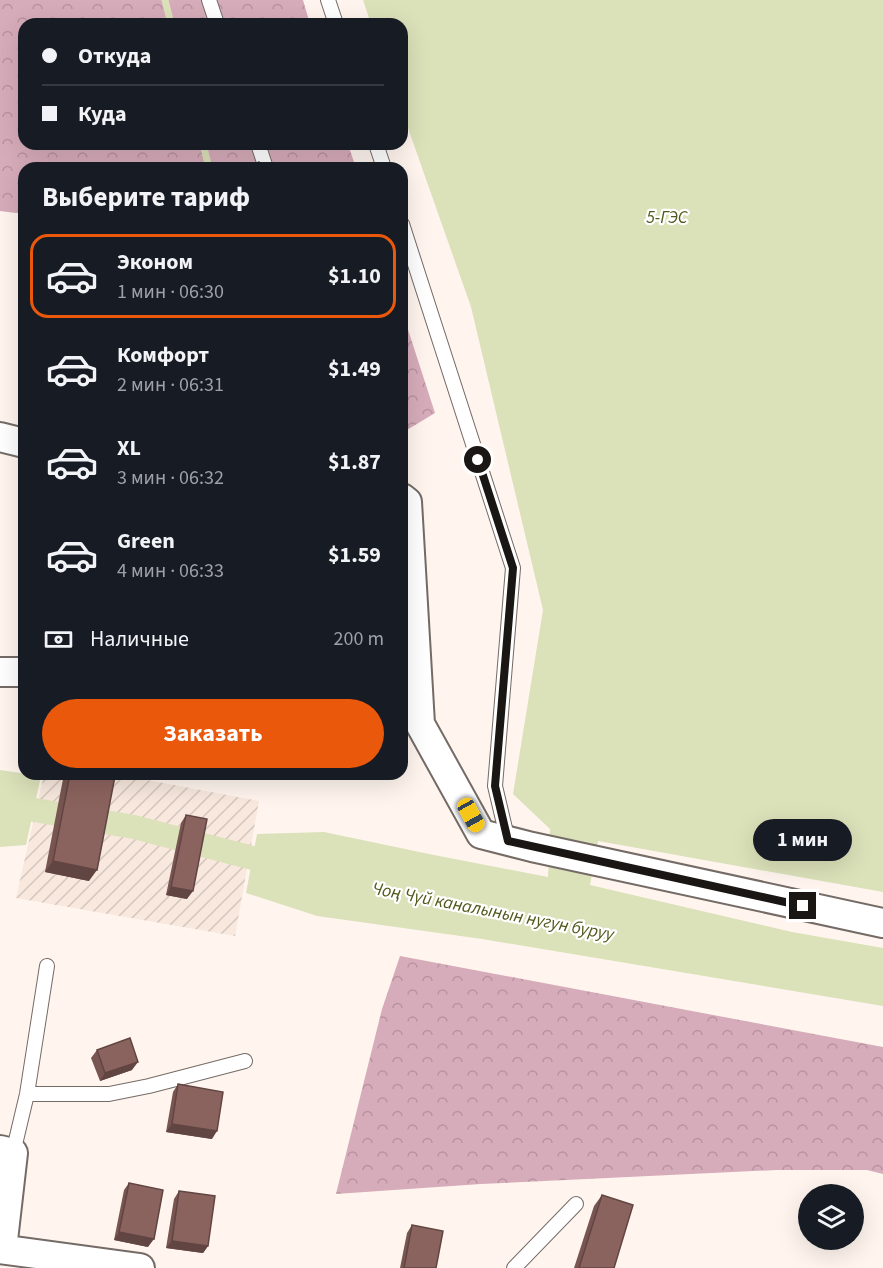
<!DOCTYPE html>
<html lang="ru">
<head>
<meta charset="utf-8">
<style>
	body { margin:0; font-family:"Source Sans 3",sans-serif; background:#242831; color:#f1f3f6; height:100vh; display:flex; flex-direction:column; font-size:22px; white-space:nowrap }
	* { box-sizing:border-box; margin:0 }
	p { font-size:20px; color:#9ea1a6 }
	.icon { flex:none; width:33px; height:33px; fill:none; stroke:currentColor; stroke-width:2; stroke-linecap:round; stroke-linejoin:round }
	.map { position:relative; flex:1; overflow:hidden }
	.details { position:absolute; left:18px; top:162px; width:390px; height:618px; display:flex; flex-direction:column; background:#171b24; border-radius:18px; box-shadow:0 6px 24px #0002 }
	.details>* { flex:none }
	.top-card { position:absolute; left:18px; top:18px; width:390px; height:132px; border-radius:18px; box-shadow:0 6px 24px #0002; display:grid; align-content:center; height:132px; padding:0 24px; background:#171b24 }
	.tools { position:absolute; left:798px; top:1184px; display:grid; gap:12px }
	.tools a { display:grid; place-items:center; width:66px; height:66px; border-radius:50%; background:#171b24; box-shadow:0 6px 24px #0002; font-size:30px }
	.end { position:absolute; width:27px; height:27px; margin:-14px; border:8px solid #1a1614; background:#fff; box-shadow:0 0 0 3px #fff }
	.from { border-radius:50% }
	.bubble { position:absolute; height:42px; border-radius:21px; background:#171b24; box-shadow:0 6px 24px #0002; font-size:20px; font-weight:700; line-height:42px; text-align:center }
	.car { position:absolute; width:18px; height:36px; margin:-18px -9px; border-radius:8px; box-shadow:0 0 4px 2px #0007; background:linear-gradient(#f5c518 24%,#345 0 40%,#f5c518 0 76%,#345 0 86%,#f5c518 0) }
	.top-card b { display:flex; align-items:center; gap:21px; height:57px; font-size:22px }
	.top-card b+b { border-top:2px solid #363941 }
	.top-card i { width:15px; height:15px; background:#f1f3f6 }
	ul { padding:0; list-style:none }
	li { display:flex; align-items:center; gap:18px; height:84px; margin:0 12px 9px; padding:0 12px; border:3px solid transparent; border-radius:18px }
	li div { flex:1 }
	li b { display:block; font-size:22px }
	li em { font-style:normal; font-weight:700 }
	li.on { border-color:#ea580c }
	li>.icon { width:54px; height:54px; stroke-width:1.5 }
	h2 { padding:0 24px; font-size:27px; line-height:72px }
	.pay { display:flex; align-items:center; gap:15px; height:66px; padding:0 24px; font-size:22px }
	.pay p { margin-inline-start:auto }
	.cta { display:flex; gap:12px; margin-top:auto; padding:12px 24px }
	.cta a { flex:1; height:69px; border-radius:36px; background:#ea580c; color:#fff; font-size:24px; font-weight:700; line-height:69px; text-align:center }
	.map>svg:first-child { display:block }
	.industrial { fill:url(#industrial-furrows) }
	.forest { fill:url(#forest-crowns) }
	.water { fill:#dbe1b9 }
	.lines { fill:none; stroke-linecap:round; stroke-linejoin:round }
	.stream { stroke:#dbe1b9; stroke-width:7 }
	.canal { stroke:#dbe1b9; stroke-width:24 }
	.lane-casing { stroke:#746b66; stroke-width:16 }
	.street-casing { stroke:#746b66; stroke-width:32 }
	.lane { stroke:#fff; stroke-width:14 }
	.street { stroke:#fff; stroke-width:28 }
	.wall { fill:#785551 }
	.shaded-wall { fill:#614542 }
	.building { fill:#8b635e; stroke:#614542; stroke-width:1.5 }
	.route { stroke:#1a1614; stroke-width:8 }
	.labels { text-anchor:middle; stroke-width:4.5; stroke-linejoin:round; paint-order:stroke }
	.water-label { font-size:18px; font-style:italic; fill:#53591c; stroke:#fff }
</style>
</head>
<body>
<div class="map">
<svg width="883" height="1268" viewBox="0 0 883 1268">
	<defs>
		<pattern id="industrial-furrows" width="10" height="10" patternUnits="userSpaceOnUse" patternTransform="scale(1.5)"><rect width="10" height="10" fill="#f8e8dd"/><path d="M-1 1l2-2M0 10L10 0M9 11l2-2" fill="none" stroke="#d4c6bd"/></pattern>
		<pattern id="forest-crowns" width="20" height="18" patternUnits="userSpaceOnUse" patternTransform="scale(1.5)"><rect width="20" height="18" fill="#d7acba"/><path d="M2 6a3 3 0 1 1 6 0M12 15a3 3 0 1 1 6 0" fill="none" stroke="#b8939f"/></pattern>
	</defs>
	<rect width="100%" height="100%" fill="#fff5ee"/>
	<path class="industrial" d="M 44,774 L 116,774 L 259,801 L 235,936 L 16,898 Z"/>
	<path class="forest" d="M 0,0 L 303,0 L 310,24 L 24,24 L 24,144 L 348,144 L 356,168 L 24,168 L 24,214 L 0,211 Z
		M 402,311 L 435,413 L 402,433 Z
		M 400,956 L 883,1047 L 883,1174 L 867,1170 L 777,1170 L 481,1184 L 336,1194 L 382,1009 Z"/>
	<path class="water" d="M 363,0 L 883,0 L 883,892 L 598,841 L 590,885 L 792,932 L 883,948 L 883,1006 L 482,939 L 317,916 L 246,893 L 257,834 L 324,832 L 429,854 L 548,877 L 550,829 L 513,794 L 543,610 L 471,307 L 402,111 L 402,24 L 371,24 Z
		M 0,770 L 41,776 L 26,845 L 0,847 Z"/>
	<g class="lines">
		<path class="stream" d="M 165,0 L 171,24
			M 203,144 L 209,168"/>
		<path class="canal" d="M 0,804 L 134,827 L 283,866"/>
		<defs>
			<path id="lane" d="M 209,0 L 217,24
				M 328,0 L 336,24
				M 258,144 L 266,168
				M 376,144 L 384,168
				M 402,224 L 513,568 L 495,786 L 508,841
				M 27,1094 L 109,1094 L 149,1086 L 245,1061
				M 13,1153 L 27,1094 L 47,966
				M 514,1268 L 576,1204"/>
			<path id="street" d="M 0,437 L 24,443
				M 402,498 L 407,502 L 420,724 L 481,834 L 532,847 L 883,923
				M 0,672 L 24,672
				M 0,1150 L 13,1153 L 2,1249
				M 0,1249 L 140,1268"/>
		</defs>
		<use href="#lane" class="lane-casing"/>
		<use href="#street" class="street-casing"/>
		<use href="#lane" class="lane"/>
		<use href="#street" class="street"/>
	</g>
	<path class="wall" d="M 66,774 L 104,774 L 89,881 L 45,872 L 63,779 Z
		M 186,815 L 187,899 L 166,895 L 181,823 Z
		M 97,1050 L 132,1070 L 100,1081 L 91,1058 Z
		M 178,1084 L 212,1139 L 166,1132 L 173,1092 Z
		M 129,1183 L 148,1247 L 114,1240 L 124,1190 Z
		M 179,1191 L 208,1246 L 203,1253 L 166,1248 L 174,1199 Z
		M 602,1195 L 614,1268 L 574,1268 L 594,1206 Z
		M 412,1225 L 436,1268 L 400,1268 L 407,1233 Z"/>
	<path class="shaded-wall" d="M 53,861 L 97,870 L 89,881 L 45,872 Z
		M 171,887 L 193,891 L 187,899 L 166,895 Z
		M 138,1062 L 132,1070 L 100,1081 L 105,1073 Z
		M 172,1124 L 217,1131 L 212,1139 L 166,1132 Z
		M 119,1232 L 154,1239 L 148,1247 L 114,1240 Z
		M 172,1241 L 208,1246 L 203,1253 L 166,1248 Z"/>
	<path class="building" d="M 259,162 L 262,168 L 246,168 Z
		M 70,774 L 104,774 L 115,776 L 97,870 L 53,861 Z
		M 186,815 L 207,819 L 193,891 L 171,887 Z
		M 130,1038 L 138,1062 L 105,1073 L 97,1050 Z
		M 178,1084 L 223,1092 L 217,1131 L 172,1124 Z
		M 129,1183 L 163,1190 L 154,1239 L 119,1232 Z
		M 179,1191 L 215,1196 L 208,1246 L 172,1241 Z
		M 602,1195 L 633,1205 L 614,1268 L 579,1268 Z
		M 412,1225 L 443,1231 L 436,1268 L 404,1268 Z"/>
	<g class="lines">
		<path class="route" d="M 478,460 L 513,568 L 495,786 L 508,841 L 803,906"/>
	</g>
	<g class="labels">
		<g class="water-label">
			<text x="667" y="223">5-ГЭС</text>
			<text transform="translate(493 911) rotate(11)" y="6">Чоң Чүй каналынын нугун буруу</text>
		</g>
	</g>
</svg>
<div class="tools">
<a><svg class="icon" aria-label="layers" viewBox="0 0 24 24"><path d="M12 4l9 5-9 5-9-5zM3 14l9 5 9-5"/></svg></a>
</div>
<i class="end from" style="left:478px;top:460px"></i>
<i class="end" style="left:803px;top:906px"></i>
<div class="bubble" style="left:753px;top:819px;width:99px">1 мин</div>
<i class="car" style="left:471px;top:815px;rotate:151deg"></i>
<div class="top-card">
<b><i class="from"></i>Откуда</b>
<b><i></i>Куда</b>
</div>
<section class="details">
<h2>Выберите тариф</h2>
<ul>
<li class="on"><svg class="icon" aria-label="car" viewBox="0 0 24 24"><path d="M5 17H2v-5l4-1 3-4h7l3 4 3 1v5h-3M9 17h6M6 11h13"/><circle cx="7" cy="17" r="2"/><circle cx="17" cy="17" r="2"/></svg><div><b>Эконом</b><p>1 мин · 06:30</p></div><em>$1.10</em></li>
<li><svg class="icon" aria-label="car" viewBox="0 0 24 24"><path d="M5 17H2v-5l4-1 3-4h7l3 4 3 1v5h-3M9 17h6M6 11h13"/><circle cx="7" cy="17" r="2"/><circle cx="17" cy="17" r="2"/></svg><div><b>Комфорт</b><p>2 мин · 06:31</p></div><em>$1.49</em></li>
<li><svg class="icon" aria-label="car" viewBox="0 0 24 24"><path d="M5 17H2v-5l4-1 3-4h7l3 4 3 1v5h-3M9 17h6M6 11h13"/><circle cx="7" cy="17" r="2"/><circle cx="17" cy="17" r="2"/></svg><div><b>XL</b><p>3 мин · 06:32</p></div><em>$1.87</em></li>
<li><svg class="icon" aria-label="car" viewBox="0 0 24 24"><path d="M5 17H2v-5l4-1 3-4h7l3 4 3 1v5h-3M9 17h6M6 11h13"/><circle cx="7" cy="17" r="2"/><circle cx="17" cy="17" r="2"/></svg><div><b>Green</b><p>4 мин · 06:33</p></div><em>$1.59</em></li>
</ul>
<div class="pay"><svg class="icon" aria-label="cash" viewBox="0 0 24 24"><path d="M3 7h18v10H3z"/><circle cx="12" cy="12" r="2"/></svg>Наличные<p>200 m</p></div>
<div class="cta"><a>Заказать</a></div>
</section>
</div>
</body>
</html>
